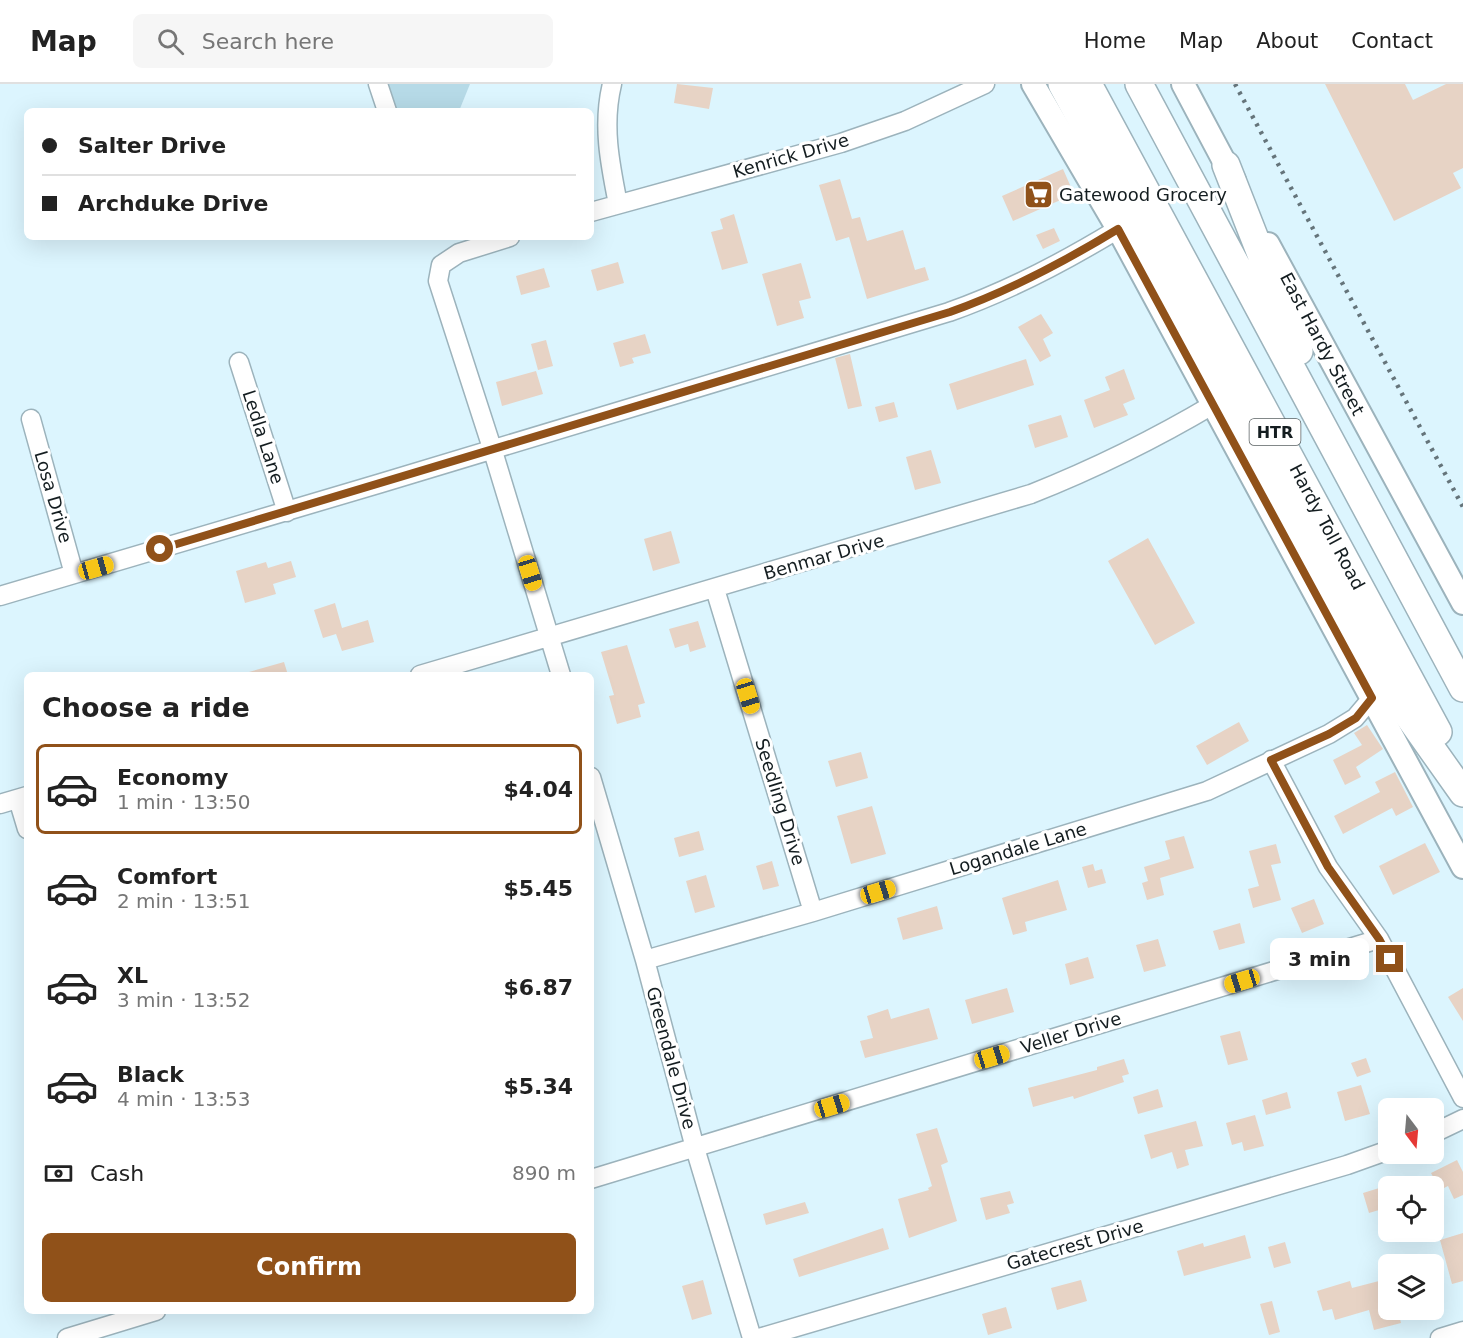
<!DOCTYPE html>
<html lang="en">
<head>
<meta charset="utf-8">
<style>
	body { margin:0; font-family:"DejaVu Sans",sans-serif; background:#f6f6f6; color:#222; height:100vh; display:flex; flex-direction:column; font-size:22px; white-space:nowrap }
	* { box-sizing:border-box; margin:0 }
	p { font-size:20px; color:#767676 }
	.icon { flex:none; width:33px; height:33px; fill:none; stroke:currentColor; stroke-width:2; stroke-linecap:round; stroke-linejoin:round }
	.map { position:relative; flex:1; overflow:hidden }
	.details { position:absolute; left:24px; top:588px; width:570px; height:642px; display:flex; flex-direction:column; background:#fff; border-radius:9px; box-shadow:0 6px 24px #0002 }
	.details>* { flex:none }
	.banner { position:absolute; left:24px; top:24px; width:570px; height:132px; border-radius:9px; box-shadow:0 6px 24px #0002; display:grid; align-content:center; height:132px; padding:0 18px; background:#fff }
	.needle { width:39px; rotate:164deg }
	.buttons { position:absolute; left:1378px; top:1014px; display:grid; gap:12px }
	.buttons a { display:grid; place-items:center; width:66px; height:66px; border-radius:9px; background:#fff; box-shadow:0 6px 24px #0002; font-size:30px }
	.end { position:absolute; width:27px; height:27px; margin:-14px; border:8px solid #905119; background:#fff; box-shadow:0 0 0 3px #fff }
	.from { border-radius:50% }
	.bubble { position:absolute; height:42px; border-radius:9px; background:#fff; box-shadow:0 6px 24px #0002; font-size:20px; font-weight:700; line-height:42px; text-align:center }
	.car { position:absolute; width:18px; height:36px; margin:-18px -9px; border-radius:8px; box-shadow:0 0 4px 2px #0007; background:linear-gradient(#f5c518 24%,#345 0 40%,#f5c518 0 76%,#345 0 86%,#f5c518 0) }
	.banner b { display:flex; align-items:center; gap:21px; height:57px; font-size:22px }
	.banner b+b { border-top:2px solid #e0e0e0 }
	.banner i { width:15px; height:15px; background:#222 }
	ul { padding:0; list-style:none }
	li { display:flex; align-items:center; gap:18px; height:90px; margin:0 12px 9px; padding:0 6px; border:3px solid transparent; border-radius:9px }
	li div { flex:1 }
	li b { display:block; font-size:22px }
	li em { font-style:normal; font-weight:700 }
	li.active { border-color:#905119 }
	li>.icon { width:54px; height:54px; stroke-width:1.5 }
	h2 { padding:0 18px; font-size:27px; line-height:72px }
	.pay { display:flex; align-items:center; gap:15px; height:66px; padding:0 18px; font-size:22px }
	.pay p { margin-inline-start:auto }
	.cta { display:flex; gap:12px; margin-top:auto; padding:12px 18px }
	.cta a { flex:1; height:69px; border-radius:9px; background:#905119; color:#fff; font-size:24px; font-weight:700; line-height:69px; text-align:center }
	header { display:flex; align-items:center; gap:36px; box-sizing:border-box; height:84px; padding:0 30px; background:#fff; border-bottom:2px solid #e0e0e0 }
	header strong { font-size:28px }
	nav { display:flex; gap:33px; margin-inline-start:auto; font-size:21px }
	.search { width:420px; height:54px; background:#f6f6f6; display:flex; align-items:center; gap:15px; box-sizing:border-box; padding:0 21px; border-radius:9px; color:#767676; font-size:22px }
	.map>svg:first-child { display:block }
	.park { fill:#b6dae7 }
	.building { fill:#e7d3c5 }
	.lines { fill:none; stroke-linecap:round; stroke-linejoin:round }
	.minor-casing { stroke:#9cb3bc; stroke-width:21 }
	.major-casing { stroke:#9cb3bc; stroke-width:26 }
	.highway-casing { stroke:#9cb3bc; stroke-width:30 }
	.minor { stroke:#fff; stroke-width:18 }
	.major { stroke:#fff; stroke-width:22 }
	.highway { stroke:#fff; stroke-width:27 }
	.rail { stroke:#65747a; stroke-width:4.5; stroke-dasharray:3 6; stroke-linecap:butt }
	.route { stroke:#905119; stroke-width:8 }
	.labels { text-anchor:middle; stroke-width:6; stroke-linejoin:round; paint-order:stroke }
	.shield { fill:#fff; stroke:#5a6163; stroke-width:1.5 }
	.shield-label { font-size:16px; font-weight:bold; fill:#141d20 }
	.street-label { font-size:18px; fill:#141d20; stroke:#fff }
	.poi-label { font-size:18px; fill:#141d20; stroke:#fff; text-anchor:start }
</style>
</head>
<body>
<header>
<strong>Map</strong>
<div class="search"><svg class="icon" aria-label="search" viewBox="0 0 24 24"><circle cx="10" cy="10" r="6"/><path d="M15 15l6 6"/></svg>Search here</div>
<nav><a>Home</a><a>Map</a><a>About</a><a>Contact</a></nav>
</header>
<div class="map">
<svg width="1463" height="1254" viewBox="0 0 1463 1254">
	<rect width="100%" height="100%" fill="#dcf5fe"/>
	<path class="park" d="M 386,0 L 470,0 L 459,27 L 394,27 Z"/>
	<path class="building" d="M 677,0 L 713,4 L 709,25 L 674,19 Z
		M 1325,0 L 1405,0 L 1413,16 L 1446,0 L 1463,0 L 1463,84 L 1453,89 L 1461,104 L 1394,137 Z
		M 1063,85 L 1074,110 L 1013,137 L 1002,112 Z
		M 840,95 L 852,135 L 860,133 L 867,157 L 903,146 L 915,186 L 925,183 L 929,196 L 867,215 L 849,153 L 836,157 L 819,101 Z
		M 734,130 L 748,179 L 722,186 L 711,148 L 723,145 L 720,135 Z
		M 1054,144 L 1060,157 L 1043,165 L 1036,151 Z
		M 618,178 L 624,199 L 597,207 L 591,186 Z
		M 801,179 L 811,214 L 799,217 L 804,234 L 777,242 L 762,190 Z
		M 544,184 L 550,203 L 521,211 L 516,192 Z
		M 1041,230 L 1053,249 L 1043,255 L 1051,272 L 1040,278 L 1018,243 Z
		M 645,250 L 651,269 L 632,274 L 634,279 L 620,283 L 613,259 Z
		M 546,256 L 553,282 L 538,286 L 531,260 Z
		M 850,270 L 862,322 L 848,325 L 835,274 Z
		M 1026,275 L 1034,301 L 957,326 L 949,300 Z
		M 1124,285 L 1135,315 L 1123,320 L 1128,331 L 1094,344 L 1084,316 L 1110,306 L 1105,293 Z
		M 536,287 L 543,310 L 502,322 L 496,298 Z
		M 894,318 L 898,333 L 879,338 L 875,323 Z
		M 1061,331 L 1068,353 L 1035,364 L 1028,341 Z
		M 931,366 L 941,399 L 915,406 L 906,373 Z
		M 671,447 L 680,479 L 653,487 L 644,455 Z
		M 1148,454 L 1195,539 L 1155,561 L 1108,477 Z
		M 291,477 L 296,493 L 273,500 L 276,510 L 245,519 L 236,487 L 266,478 L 268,484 Z
		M 335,519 L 342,544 L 368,536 L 374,558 L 342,567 L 336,550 L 323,554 L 314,526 Z
		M 698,537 L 706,563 L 690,568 L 688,560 L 675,564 L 669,545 Z
		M 627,561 L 645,619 L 638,621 L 641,633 L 617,640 L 609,612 L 614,611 L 601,568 Z
		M 284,578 L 288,591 L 250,591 L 249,588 Z
		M 1239,638 L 1249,657 L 1207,681 L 1196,662 Z
		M 1367,641 L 1383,665 L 1356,683 L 1361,693 L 1345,701 L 1333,676 L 1362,661 L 1354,649 Z
		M 861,668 L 868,694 L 836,703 L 828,677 Z
		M 1395,688 L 1413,723 L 1396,732 L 1392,724 L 1343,750 L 1334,732 L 1380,708 L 1375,698 Z
		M 872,722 L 886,770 L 851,780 L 837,732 Z
		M 699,747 L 704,766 L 679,773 L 674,754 Z
		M 1184,752 L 1194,784 L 1160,794 L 1164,811 L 1147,816 L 1142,799 L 1148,797 L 1144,783 L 1170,775 L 1165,757 Z
		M 1425,759 L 1440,788 L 1393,811 L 1379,782 Z
		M 1276,760 L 1281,779 L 1271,781 L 1281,816 L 1253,824 L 1248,805 L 1259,802 L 1249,767 Z
		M 772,777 L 779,802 L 763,806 L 756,782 Z
		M 1093,780 L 1095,787 L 1102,785 L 1106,799 L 1088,804 L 1082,783 Z
		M 706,791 L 715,823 L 695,829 L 686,797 Z
		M 1058,796 L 1067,826 L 1025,838 L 1027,847 L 1013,851 L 1002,814 Z
		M 1314,815 L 1324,840 L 1302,849 L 1291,824 Z
		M 937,822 L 943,845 L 903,856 L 897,834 Z
		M 1240,839 L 1245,859 L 1219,866 L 1213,847 Z
		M 1158,855 L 1166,882 L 1144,888 L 1136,861 Z
		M 1088,873 L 1094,894 L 1070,901 L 1065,880 Z
		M 1007,904 L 1014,928 L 972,940 L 965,916 Z
		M 1463,904 L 1463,937 L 1448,913 Z
		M 929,924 L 938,955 L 865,974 L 860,957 L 873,954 L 867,932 L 888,925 L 891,935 Z
		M 1240,947 L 1248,976 L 1228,981 L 1220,952 Z
		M 1366,974 L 1371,988 L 1357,993 L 1351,979 Z
		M 1124,975 L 1129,990 L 1122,992 L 1124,998 L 1074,1015 L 1073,1012 L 1033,1023 L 1028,1004 L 1097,986 L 1097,983 Z
		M 1361,1001 L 1370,1030 L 1345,1037 L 1337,1008 Z
		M 1158,1005 L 1163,1023 L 1138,1030 L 1133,1013 Z
		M 1287,1008 L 1291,1024 L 1266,1031 L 1262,1016 Z
		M 1255,1031 L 1264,1062 L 1244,1067 L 1242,1058 L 1232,1061 L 1226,1039 Z
		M 1196,1037 L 1203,1062 L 1185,1066 L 1189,1081 L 1177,1085 L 1172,1068 L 1151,1075 L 1144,1051 Z
		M 937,1044 L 948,1078 L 941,1081 L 957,1137 L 909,1154 L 898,1115 L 929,1106 L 928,1104 L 932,1102 L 916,1050 Z
		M 1457,1076 L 1463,1088 L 1463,1111 L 1454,1115 L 1448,1102 L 1440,1106 L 1431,1089 Z
		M 1389,1101 L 1389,1123 L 1369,1129 L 1363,1109 Z
		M 1010,1107 L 1014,1119 L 1007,1121 L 1010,1129 L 986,1136 L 980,1114 Z
		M 805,1118 L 809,1129 L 766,1141 L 763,1130 Z
		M 883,1144 L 889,1165 L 799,1193 L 793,1175 Z
		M 1463,1149 L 1463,1197 L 1452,1200 L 1440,1156 Z
		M 1245,1151 L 1251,1174 L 1184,1192 L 1177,1167 L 1203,1159 L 1204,1163 Z
		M 1285,1158 L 1291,1179 L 1274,1184 L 1268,1163 Z
		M 703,1196 L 712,1230 L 692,1236 L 682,1202 Z
		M 1081,1196 L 1087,1217 L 1057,1226 L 1051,1204 Z
		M 1350,1197 L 1352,1204 L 1379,1197 L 1382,1205 L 1389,1203 L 1389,1226 L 1398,1226 L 1401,1239 L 1374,1246 L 1369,1226 L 1335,1236 L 1332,1225 L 1323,1227 L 1317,1207 Z
		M 1272,1217 L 1280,1248 L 1269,1251 L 1260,1220 Z
		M 1006,1223 L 1012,1244 L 988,1251 L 982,1230 Z"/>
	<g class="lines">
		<defs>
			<path id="minor" d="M 378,0 L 387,27
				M 612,0 C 602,41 610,80 618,120
				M 591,128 L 841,59 L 905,37 L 985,0
				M 510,153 L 459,169 L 441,181 L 438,197 L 492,364 L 561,591
				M 239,278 L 287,428
				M 31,335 L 74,490
				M 715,505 L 813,828
				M 0,512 C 317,420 633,322 949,228 C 1009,207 1064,178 1118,145
				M 420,591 L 1031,410 C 1094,385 1155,355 1214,320
				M 1271,676 L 1328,783 L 1379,855 L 1463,1014
				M 591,693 L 645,876 L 695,1064 L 752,1254
				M 18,715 L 27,745
				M 0,720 L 27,712
				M 645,876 L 813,828 L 1207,707 L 1329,650 L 1355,634 L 1372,614
				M 1434,1049 L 1463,1035
				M 591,1095 L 1379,855
				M 67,1254 L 156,1227
				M 759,1254 L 1347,1081 L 1389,1066
				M 1440,1254 L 1463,1247"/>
			<path id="major" d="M 1033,0 L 1118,145 L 1463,783
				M 1183,0 L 1234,96
				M 1268,160 L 1463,519"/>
			<path id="highway" d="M 1062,0 L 1260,363 L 1385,599 L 1463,709
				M 1088,0 L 1438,648
				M 1139,0 L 1463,604
				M 1226,81 L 1299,267"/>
		</defs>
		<use href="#minor" class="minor-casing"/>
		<use href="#major" class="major-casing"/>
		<use href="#highway" class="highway-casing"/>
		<use href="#minor" class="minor"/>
		<use href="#major" class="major"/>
		<use href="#highway" class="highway"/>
		<path class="rail" d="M 1235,0 L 1463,423"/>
	</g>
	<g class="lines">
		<path class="route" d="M 160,465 L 950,228 C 1009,207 1064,178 1118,145 L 1372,614 L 1356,634 L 1329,650 L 1271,676 L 1328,783 L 1379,855 L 1390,875"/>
	</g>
	<defs>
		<symbol id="supermarket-square" viewBox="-11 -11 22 22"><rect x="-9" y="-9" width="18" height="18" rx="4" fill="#905119" stroke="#fff"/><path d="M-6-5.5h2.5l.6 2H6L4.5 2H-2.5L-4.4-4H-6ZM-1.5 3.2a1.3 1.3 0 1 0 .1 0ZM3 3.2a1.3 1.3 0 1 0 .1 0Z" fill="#fff"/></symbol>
	</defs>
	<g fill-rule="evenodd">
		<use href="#supermarket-square" x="1022" y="94" width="33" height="33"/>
	</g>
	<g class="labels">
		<rect class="shield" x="1249.5" y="335" width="51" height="26" rx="4.5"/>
		<g class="shield-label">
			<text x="1275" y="354">HTR</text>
		</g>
		<g class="street-label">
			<text transform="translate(791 72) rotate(-16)" y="6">Kenrick Drive</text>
			<text transform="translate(1322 260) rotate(62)" y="6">East Hardy Street</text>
			<text transform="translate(263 353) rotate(72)" y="6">Ledla Lane</text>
			<text transform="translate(53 413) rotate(74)" y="6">Losa Drive</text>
			<text transform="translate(1327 443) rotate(62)" y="6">Hardy Toll Road</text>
			<text transform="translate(824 473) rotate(-16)" y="6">Benmar Drive</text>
			<text transform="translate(780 718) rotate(73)" y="6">Seedling Drive</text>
			<text transform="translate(1018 765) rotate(-17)" y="6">Logandale Lane</text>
			<text transform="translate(1071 949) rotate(-17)" y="6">Veller Drive</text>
			<text transform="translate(671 974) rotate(75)" y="6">Greendale Drive</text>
			<text transform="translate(1075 1161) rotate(-16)" y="6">Gatecrest Drive</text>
		</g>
		<g class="poi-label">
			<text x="1059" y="117">Gatewood Grocery</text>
		</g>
	</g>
</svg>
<div class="buttons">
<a><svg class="needle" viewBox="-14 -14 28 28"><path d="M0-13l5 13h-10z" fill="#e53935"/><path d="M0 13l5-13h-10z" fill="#767676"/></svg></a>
<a><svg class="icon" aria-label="locate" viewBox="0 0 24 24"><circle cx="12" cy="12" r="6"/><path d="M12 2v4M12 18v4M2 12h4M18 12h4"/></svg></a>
<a><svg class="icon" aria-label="layers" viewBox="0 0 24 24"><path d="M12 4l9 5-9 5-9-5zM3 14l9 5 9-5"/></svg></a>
</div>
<i class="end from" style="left:160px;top:465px"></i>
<i class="end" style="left:1390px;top:875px"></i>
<div class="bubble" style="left:1270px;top:854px;width:99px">3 min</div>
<i class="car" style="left:96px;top:484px;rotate:74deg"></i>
<i class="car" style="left:530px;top:489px;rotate:163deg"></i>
<i class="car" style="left:748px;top:612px;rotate:163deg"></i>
<i class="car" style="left:878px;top:808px;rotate:73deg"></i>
<i class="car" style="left:1242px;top:897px;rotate:253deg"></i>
<i class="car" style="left:992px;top:973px;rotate:73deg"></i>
<i class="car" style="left:832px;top:1022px;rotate:73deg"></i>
<div class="banner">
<b><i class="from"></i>Salter Drive</b>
<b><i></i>Archduke Drive</b>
</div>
<section class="details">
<h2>Choose a ride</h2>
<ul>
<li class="active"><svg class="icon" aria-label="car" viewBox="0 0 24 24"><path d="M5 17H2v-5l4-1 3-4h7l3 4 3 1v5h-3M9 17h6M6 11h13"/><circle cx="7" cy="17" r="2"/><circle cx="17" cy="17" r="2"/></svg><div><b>Economy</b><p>1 min · 13:50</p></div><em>$4.04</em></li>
<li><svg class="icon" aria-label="car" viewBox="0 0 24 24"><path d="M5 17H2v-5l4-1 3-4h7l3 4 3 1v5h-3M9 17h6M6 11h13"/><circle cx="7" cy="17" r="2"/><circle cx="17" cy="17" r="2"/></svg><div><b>Comfort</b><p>2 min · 13:51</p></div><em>$5.45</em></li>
<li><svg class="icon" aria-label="car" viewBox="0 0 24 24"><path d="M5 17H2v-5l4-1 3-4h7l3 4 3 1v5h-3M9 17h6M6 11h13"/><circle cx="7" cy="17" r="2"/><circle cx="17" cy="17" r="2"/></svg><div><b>XL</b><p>3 min · 13:52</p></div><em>$6.87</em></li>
<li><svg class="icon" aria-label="car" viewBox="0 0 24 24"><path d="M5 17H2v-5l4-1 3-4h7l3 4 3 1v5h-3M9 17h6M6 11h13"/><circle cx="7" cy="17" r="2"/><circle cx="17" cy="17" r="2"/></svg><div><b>Black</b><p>4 min · 13:53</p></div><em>$5.34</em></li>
</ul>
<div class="pay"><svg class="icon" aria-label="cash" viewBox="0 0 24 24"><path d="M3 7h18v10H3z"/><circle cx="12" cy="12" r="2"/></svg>Cash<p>890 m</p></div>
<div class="cta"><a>Confirm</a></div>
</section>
</div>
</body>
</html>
